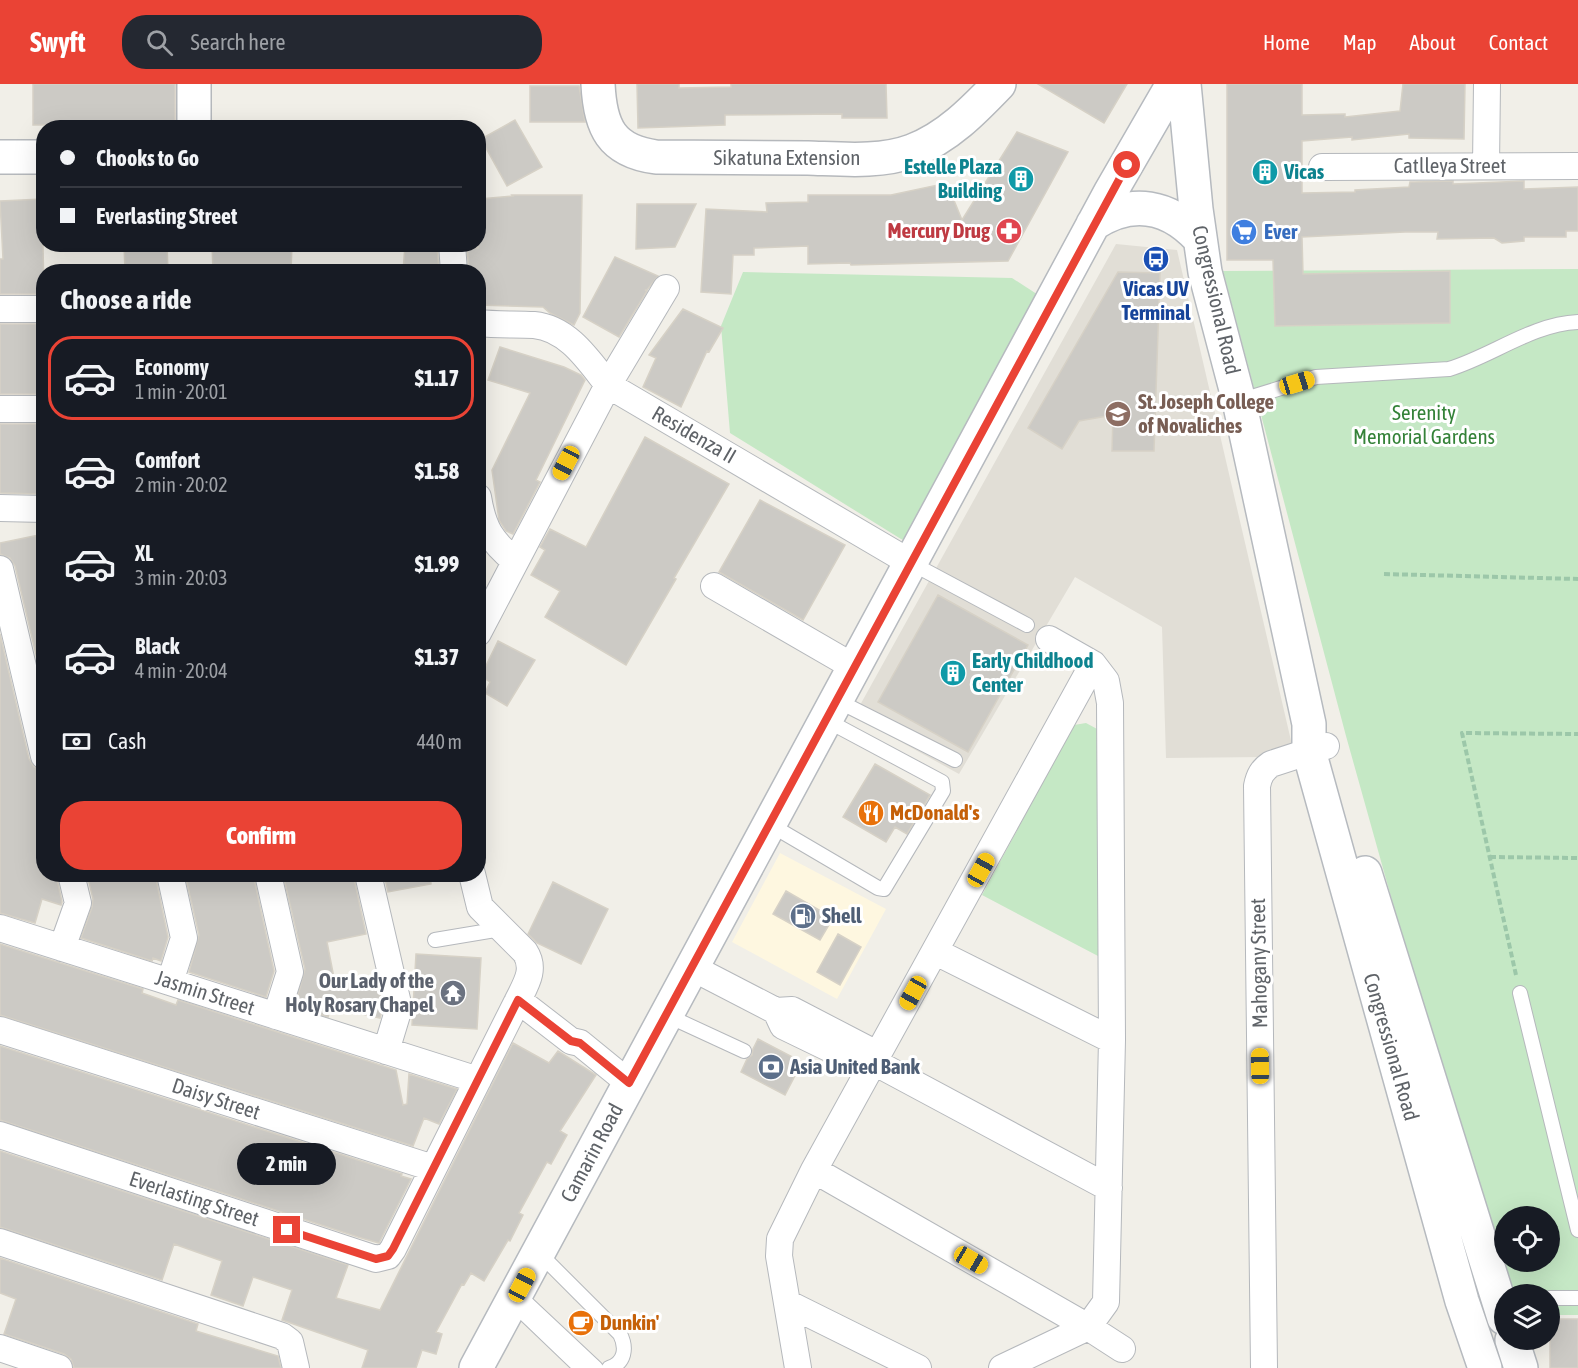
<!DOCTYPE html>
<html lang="en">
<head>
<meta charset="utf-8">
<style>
	body { margin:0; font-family:"Asap Condensed",sans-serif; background:#242831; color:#f1f3f6; height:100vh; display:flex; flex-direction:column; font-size:22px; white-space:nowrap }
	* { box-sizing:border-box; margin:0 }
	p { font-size:20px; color:#9ea1a6 }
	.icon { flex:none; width:33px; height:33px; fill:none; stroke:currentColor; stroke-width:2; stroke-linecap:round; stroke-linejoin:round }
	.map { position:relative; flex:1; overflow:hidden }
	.details { position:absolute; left:36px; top:180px; width:450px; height:618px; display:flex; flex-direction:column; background:#171b24; border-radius:24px; box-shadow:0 6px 24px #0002 }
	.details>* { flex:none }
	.hud { position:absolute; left:36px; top:36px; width:450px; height:132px; border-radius:24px; box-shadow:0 6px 24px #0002; display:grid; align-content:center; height:132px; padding:0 24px; background:#171b24 }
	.tools { position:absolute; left:1494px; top:1122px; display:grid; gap:12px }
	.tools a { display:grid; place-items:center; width:66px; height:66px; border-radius:50%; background:#171b24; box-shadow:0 6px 24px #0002; font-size:30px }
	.end { position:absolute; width:27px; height:27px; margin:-14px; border:8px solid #ea4335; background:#fff; box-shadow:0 0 0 3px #fff }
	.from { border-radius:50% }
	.bubble { position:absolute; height:42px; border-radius:21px; background:#171b24; box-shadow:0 6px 24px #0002; font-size:20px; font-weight:800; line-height:42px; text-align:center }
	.car { position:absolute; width:18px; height:36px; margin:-18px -9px; border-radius:8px; box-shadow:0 0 4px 2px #0007; background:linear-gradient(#f5c518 24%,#345 0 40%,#f5c518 0 76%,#345 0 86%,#f5c518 0) }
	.hud b { display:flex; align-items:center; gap:21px; height:57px; font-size:22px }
	.hud b+b { border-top:2px solid #363941 }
	.hud i { width:15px; height:15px; background:#f1f3f6 }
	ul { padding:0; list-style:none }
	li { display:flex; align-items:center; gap:18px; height:84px; margin:0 12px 9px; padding:0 12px; border:3px solid transparent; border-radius:24px }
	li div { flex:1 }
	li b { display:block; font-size:22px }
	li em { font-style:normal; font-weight:800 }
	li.active { border-color:#ea4335 }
	li>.icon { width:54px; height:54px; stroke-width:1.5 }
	h2 { padding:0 24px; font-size:27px; line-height:72px }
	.pay { display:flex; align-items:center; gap:15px; height:66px; padding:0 24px; font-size:22px }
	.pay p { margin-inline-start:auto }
	.primary-button { display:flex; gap:12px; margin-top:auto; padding:12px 24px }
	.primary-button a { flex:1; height:69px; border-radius:24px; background:#ea4335; color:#fff; font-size:24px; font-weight:800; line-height:69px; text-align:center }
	header { display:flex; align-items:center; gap:36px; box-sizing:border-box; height:84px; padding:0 30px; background:#ea4335; color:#fff }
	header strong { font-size:28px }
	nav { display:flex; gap:33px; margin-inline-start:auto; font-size:21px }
	.search { width:420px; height:54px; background:#242831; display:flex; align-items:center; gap:15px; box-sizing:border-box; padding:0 21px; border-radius:24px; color:#9ea1a6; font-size:22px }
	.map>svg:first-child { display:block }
	.commercial { fill:#fef7e0 }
	.education { fill:#e1ded6 }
	.green { fill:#c5e8c5; fill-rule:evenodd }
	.building { fill:#cccac5; stroke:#d6d1c6; stroke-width:1.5 }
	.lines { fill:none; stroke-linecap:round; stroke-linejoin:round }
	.service-casing { stroke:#b5b8bc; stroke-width:16 }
	.minor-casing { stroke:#b5b8bc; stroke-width:28 }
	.tertiary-casing { stroke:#b5b8bc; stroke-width:36 }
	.secondary-casing { stroke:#b6babf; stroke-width:36 }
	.path { stroke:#9cc7a9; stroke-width:4; stroke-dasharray:6 3; stroke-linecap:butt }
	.service { stroke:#fff; stroke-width:14 }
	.minor { stroke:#fff; stroke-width:26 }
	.tertiary { stroke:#fff; stroke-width:33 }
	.secondary { stroke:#fff; stroke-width:33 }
	.route { stroke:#ea4335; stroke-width:8 }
	.labels { text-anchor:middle; stroke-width:6; stroke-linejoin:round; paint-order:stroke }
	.street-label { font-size:21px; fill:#5f6368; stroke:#fff }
	.culture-label { font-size:21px; font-weight:bold; fill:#0d838f; stroke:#fff; text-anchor:start }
	.health-label { font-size:21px; font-weight:bold; fill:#be3a42; stroke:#fff; text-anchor:end }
	.shop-label { font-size:21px; font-weight:bold; fill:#366cbe; stroke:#fff; text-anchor:start }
	.transit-label { font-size:21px; font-weight:bold; fill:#164399; stroke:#fff }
	.education-label { font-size:21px; font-weight:bold; fill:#785e54; stroke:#fff; text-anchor:start }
	.park-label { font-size:21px; fill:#348238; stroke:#fff }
	.food-label { font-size:21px; font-weight:bold; fill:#c56008; stroke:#fff; text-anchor:start }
	.service-label { font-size:21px; font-weight:bold; fill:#4e5e75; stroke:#fff; text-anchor:start }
	.worship-label { font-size:21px; font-weight:bold; fill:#5b616d; stroke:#fff; text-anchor:end }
</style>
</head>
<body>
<header>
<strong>Swyft</strong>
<div class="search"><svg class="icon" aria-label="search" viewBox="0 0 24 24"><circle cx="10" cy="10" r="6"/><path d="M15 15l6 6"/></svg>Search here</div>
<nav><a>Home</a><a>Map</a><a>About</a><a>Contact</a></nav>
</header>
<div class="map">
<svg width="1578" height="1284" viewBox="0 0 1578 1284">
	<rect width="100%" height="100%" fill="#f1efe8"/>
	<path class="commercial" d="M 780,769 L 886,825 L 837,915 L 732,858 Z"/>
	<path class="education" d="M 1116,160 L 1177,166 L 1292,661 L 1264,673 L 1166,674 L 1162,543 L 1075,493 L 959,690 L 854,632 Z"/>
	<path class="green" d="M 1578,185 L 1578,1231 L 1550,1231 L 1550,1210 L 1511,1210 L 1433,963 L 1346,652 L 1223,187 ZM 1504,1132 L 1550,1132 L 1550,1178 L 1504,1178 Z
		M 743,188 L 1012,194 L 1046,216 L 915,461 L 901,455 L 730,349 L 721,242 Z
		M 1086,639 L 1099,646 L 1098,872 L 982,811 L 1074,641 Z"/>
	<path class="building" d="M 33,0 L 175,0 L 175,44 L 157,44 L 157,40 L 33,41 Z
		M 637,0 L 679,0 L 679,4 L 731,3 L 731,0 L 886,0 L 887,34 L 842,34 L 842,30 L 725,31 L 725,41 L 638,44 Z
		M 1038,0 L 1127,0 L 1104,39 Z
		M 1227,0 L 1302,0 L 1302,31 L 1345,30 L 1345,33 L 1400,27 L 1403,0 L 1465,0 L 1464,55 L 1409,54 L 1409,50 L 1352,56 L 1352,53 L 1302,57 L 1302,109 L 1355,108 L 1355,106 L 1409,103 L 1410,98 L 1415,98 L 1453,97 L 1453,100 L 1524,97 L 1524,105 L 1578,103 L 1578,147 L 1566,147 L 1566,153 L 1524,153 L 1524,157 L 1502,159 L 1494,154 L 1437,155 L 1438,148 L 1405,148 L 1302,153 L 1303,190 L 1450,187 L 1450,239 L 1275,242 L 1273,176 L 1227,176 Z
		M 530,2 L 579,2 L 585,38 L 530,38 Z
		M 515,36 L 542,83 L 507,102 L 481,55 Z
		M 1017,48 L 1068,68 L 1008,177 L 851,181 L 850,179 L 808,180 L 808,162 L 754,164 L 754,171 L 733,171 L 731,210 L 701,208 L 706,125 L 767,128 L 766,119 L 808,118 L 808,111 L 891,111 L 947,99 L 962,136 Z
		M 512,111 L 582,111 L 580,229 L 574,241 L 550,229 L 543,223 L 478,221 L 478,188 L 469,188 L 467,163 L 478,164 L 480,115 L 513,112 Z
		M 42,115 L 44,210 L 0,210 L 0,175 L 3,175 L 0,117 Z
		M 637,120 L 696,120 L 675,163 L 636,165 Z
		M 124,160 L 167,160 L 168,188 L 125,188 Z
		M 212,160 L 292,160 L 291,188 L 213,188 Z
		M 405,161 L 437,162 L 439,188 L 403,188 Z
		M 615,173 L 658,192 L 647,206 L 645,206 L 647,207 L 619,253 L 583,233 Z
		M 1118,188 L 1160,189 L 1154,367 L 1112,367 L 1113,331 L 1079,337 L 1062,365 L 1028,344 Z
		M 683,225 L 723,244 L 709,268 L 707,267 L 681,323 L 643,303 L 656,274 L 649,271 Z
		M 0,240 L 44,240 L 44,310 L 0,310 Z
		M 500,263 L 564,283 L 581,291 L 585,296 L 536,396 L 540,398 L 513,450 L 506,447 L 499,436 L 492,386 L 530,309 L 488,296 Z
		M 0,340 L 44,340 L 44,410 L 0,409 Z
		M 645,353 L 729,400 L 674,494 L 676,495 L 626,581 L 545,533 L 560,507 L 531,491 L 545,466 L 540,463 L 550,445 L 586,463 Z
		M 760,416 L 845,461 L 803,536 L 719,488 Z
		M 44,450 L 44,604 L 15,482 L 10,474 L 0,470 L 0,459 Z
		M 938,511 L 1028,561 L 968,668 L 878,618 Z
		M 0,550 L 29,675 L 34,683 L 44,687 L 44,790 L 56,790 L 62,818 L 61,821 L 42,815 L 35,839 L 0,829 Z
		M 498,557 L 535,576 L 507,622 L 485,609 L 490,598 L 481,592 Z
		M 875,680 L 930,711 L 907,750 L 895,743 L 886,758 L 843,733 Z
		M 87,790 L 155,790 L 168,853 L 161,877 L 153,874 L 152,877 L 81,854 L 92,823 L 93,815 Z
		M 185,790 L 253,790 L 274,887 L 266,913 L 189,888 L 199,851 Z
		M 283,790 L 353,790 L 366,850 L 327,858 L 335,899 L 376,892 L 383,923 L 380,934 L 331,923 L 328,933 L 295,922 L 305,885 Z
		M 384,790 L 430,790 L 431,800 L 388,808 Z
		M 553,798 L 608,825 L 581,880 L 537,859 L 528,850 Z
		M 786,807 L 833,834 L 820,856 L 773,830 Z
		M 838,850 L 861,863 L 840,901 L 817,888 Z
		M 0,860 L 143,905 L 142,909 L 176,921 L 178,916 L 396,986 L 403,1021 L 407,1020 L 409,990 L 457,1005 L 439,1040 L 424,1034 L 413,1062 L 0,931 Z
		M 416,870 L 481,874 L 477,945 L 412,941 Z
		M 758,955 L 802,978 L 785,1011 L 741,988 L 747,975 L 752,971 L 753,965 Z
		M 513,959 L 549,979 L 558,967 L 596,991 L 560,1047 L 567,1051 L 551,1080 L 547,1078 L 519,1129 L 523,1131 L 510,1157 L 508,1156 L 484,1197 L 471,1189 L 464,1201 L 462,1200 L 436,1248 L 442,1250 L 436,1270 L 422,1266 L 416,1284 L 362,1284 L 368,1266 L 282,1236 L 292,1206 L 253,1193 L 243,1222 L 211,1211 L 222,1177 L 174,1160 L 162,1196 L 0,1143 L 0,1067 L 348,1181 L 336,1214 L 380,1226 Z
		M 0,962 L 402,1090 L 401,1092 L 411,1095 L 379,1159 L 358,1153 L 0,1036 Z
		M 0,1174 L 198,1240 L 196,1247 L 278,1272 L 281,1284 L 74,1284 L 71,1275 L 64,1270 L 4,1250 L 16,1215 L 0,1209 Z
		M 1550,1235 L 1578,1235 L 1578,1284 L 1550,1284 Z"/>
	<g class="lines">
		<defs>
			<path id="service" d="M 1239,317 L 1316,293 L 1449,285 C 1492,272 1532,240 1578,238
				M 911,479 L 1027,541
				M 836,616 L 955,676
				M 769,740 L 878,804 L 884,805 L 943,707 L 942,698 L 826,636
				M 435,856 L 501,845
				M 1520,909 L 1578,1146
				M 666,931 L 744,967
				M 539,1169 L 620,1250 C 627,1264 625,1279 609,1284
				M 516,1209 L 596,1284
				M 1550,1214 L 1578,1214
				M 511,1217 L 581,1284"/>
			<path id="minor" d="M 1486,82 L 1487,0
				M 1322,83 L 1578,82
				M 452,160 L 454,188
				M 0,225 L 44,225
				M 478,239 C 497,241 516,240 534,241 C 568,244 589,277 608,301 L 911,479
				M 0,325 L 44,325
				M 478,413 C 483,444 491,457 515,477
				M 0,424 L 44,425
				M 0,485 L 44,672
				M 714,502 L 854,583
				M 478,549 L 608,301 L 666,204
				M 268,790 L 290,888 L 276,932
				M 368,790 L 399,924 L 386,967
				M 0,844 L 478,996
				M 62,864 L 78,819 L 71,790
				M 936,868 L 1112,956
				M 691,883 L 776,927 L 792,926 L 867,965 L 874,978 L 1109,1104
				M 170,898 L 184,854 L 170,790
				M 518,916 L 571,957 L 580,959 L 629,999
				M 776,927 L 783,942 L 845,972
				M 0,946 L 433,1084
				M 0,1051 L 376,1175 L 388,1172 L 393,1165 L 518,916 C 526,900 536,885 525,868 L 480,823 L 472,790
				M 814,1086 L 1088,1243 L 1122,1265
				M 0,1158 L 282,1252 L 290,1258 L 296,1284
				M 787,1219 L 918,1284
				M 0,1264 L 59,1284
				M 798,1284 L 779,1172 L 780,1155 L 814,1086 L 1093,580
				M 1002,1284 L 1088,1243 L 1106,1218 L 1112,956 L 1110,619 L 1106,597 L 1093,580 L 1049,555
				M 1264,1284 L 1257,702 C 1259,692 1262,686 1271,680 L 1326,662"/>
			<path id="tertiary" d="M 194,0 L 194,44
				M 598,0 C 600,43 611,67 656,73 C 707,73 757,74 808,74 C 841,75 880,79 912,67 C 947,54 974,26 999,0
				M 0,73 L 44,73"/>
			<path id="secondary" d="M 1184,0 L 1196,125 L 1205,188 L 1239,317 L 1309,640 L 1309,667 L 1462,1217 L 1485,1284
				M 1093,140 C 1132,114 1169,121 1200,155
				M 1365,789 L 1504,1234
				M 1512,1256 L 1521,1284
				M 476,1284 L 1110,109 L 1173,0"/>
		</defs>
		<use href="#service" class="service-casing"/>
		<use href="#minor" class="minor-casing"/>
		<use href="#tertiary" class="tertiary-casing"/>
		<use href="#secondary" class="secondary-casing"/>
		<path class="path" d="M 1384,490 L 1578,495
			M 1490,773 L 1578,774
			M 1516,891 L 1462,649 L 1578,650"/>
		<use href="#service" class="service"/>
		<use href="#minor" class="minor"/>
		<use href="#tertiary" class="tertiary"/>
		<use href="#secondary" class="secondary"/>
	</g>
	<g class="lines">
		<path class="route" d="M 287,1146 L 376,1175 L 388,1172 L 393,1165 L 518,916 L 571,957 L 580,959 L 629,999 L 1127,81"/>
	</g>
	<defs>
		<symbol id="building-disc" viewBox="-11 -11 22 22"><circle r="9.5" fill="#0f9aa8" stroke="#fff"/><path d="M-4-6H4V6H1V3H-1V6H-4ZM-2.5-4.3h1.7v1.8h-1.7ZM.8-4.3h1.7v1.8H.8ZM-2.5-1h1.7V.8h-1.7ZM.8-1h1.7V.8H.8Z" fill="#fff"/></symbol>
		<symbol id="pharmacy-disc" viewBox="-11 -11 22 22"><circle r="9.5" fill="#e0444e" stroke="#fff"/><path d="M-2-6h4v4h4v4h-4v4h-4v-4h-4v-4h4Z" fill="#fff"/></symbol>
		<symbol id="supermarket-disc" viewBox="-11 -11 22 22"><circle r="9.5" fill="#3f7fe0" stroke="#fff"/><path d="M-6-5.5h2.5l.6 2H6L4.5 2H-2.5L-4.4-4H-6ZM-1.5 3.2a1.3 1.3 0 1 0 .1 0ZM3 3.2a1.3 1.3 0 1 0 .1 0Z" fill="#fff"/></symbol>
		<symbol id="bus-disc" viewBox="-11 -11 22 22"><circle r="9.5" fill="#1a4fb4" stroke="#fff"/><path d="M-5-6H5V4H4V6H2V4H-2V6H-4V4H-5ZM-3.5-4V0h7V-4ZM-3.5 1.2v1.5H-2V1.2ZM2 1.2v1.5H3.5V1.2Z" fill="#fff"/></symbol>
		<symbol id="university-disc" viewBox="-11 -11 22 22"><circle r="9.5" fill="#8d6e63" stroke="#fff"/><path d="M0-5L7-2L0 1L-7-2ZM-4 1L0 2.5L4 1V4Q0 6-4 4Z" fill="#fff"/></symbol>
		<symbol id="restaurant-disc" viewBox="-11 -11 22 22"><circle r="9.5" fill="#e8710a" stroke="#fff"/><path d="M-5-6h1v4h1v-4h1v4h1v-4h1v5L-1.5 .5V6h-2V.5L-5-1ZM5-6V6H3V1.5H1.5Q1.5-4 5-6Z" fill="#fff"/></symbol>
		<symbol id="fuel-disc" viewBox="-11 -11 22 22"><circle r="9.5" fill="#5c6f8a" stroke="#fff"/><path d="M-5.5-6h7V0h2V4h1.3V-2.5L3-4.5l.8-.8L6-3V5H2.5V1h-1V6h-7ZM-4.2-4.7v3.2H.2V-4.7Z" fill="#fff"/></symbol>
		<symbol id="temple-disc" viewBox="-11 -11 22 22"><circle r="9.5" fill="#6b7280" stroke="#fff"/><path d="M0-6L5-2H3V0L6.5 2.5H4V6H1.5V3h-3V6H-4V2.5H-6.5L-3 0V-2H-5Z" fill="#fff"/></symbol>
		<symbol id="bank-disc" viewBox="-11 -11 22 22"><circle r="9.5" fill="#5c6f8a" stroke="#fff"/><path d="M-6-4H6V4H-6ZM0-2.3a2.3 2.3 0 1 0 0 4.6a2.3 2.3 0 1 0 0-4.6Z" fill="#fff"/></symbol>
		<symbol id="cafe-disc" viewBox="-11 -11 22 22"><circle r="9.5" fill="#e8710a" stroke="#fff"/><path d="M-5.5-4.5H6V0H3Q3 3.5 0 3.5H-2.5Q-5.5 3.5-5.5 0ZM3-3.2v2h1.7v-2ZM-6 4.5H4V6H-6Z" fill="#fff"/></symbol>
	</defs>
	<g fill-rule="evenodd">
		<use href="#building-disc" x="1250" y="73" width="30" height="30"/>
		<use href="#building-disc" x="1006" y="80" width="30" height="30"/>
		<use href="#pharmacy-disc" x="994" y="132" width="30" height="30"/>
		<use href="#supermarket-disc" x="1229" y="133" width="30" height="30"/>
		<use href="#bus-disc" x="1141" y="160" width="30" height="30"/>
		<use href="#university-disc" x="1103" y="315" width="30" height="30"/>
		<use href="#building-disc" x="938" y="574" width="30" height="30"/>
		<use href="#restaurant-disc" x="856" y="714" width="30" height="30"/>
		<use href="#fuel-disc" x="788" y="817" width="30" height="30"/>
		<use href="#temple-disc" x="438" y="894" width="30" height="30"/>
		<use href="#bank-disc" x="756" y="968" width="30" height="30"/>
		<use href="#cafe-disc" x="566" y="1224" width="30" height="30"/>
	</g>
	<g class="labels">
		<g class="street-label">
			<text x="787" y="81">Sikatuna Extension</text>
			<text x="1450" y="89">Catlleya Street</text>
			<text transform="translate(1216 216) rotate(77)" y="7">Congressional Road</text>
			<text transform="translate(694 351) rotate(30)" y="7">Residenza II</text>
			<text transform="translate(1259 879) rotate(-91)" y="7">Mahogany Street</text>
			<text transform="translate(205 909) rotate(18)" y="7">Jasmin Street</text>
			<text transform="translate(1391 963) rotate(74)" y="7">Congressional Road</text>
			<text transform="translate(216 1015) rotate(18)" y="7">Daisy Street</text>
			<text transform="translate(592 1069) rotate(-62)" y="7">Camarin Road</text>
			<text transform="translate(194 1115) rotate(18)" y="7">Everlasting Street</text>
		</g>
		<g class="culture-label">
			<text x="1002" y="90" text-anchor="end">Estelle Plaza<tspan x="1002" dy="24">Building</tspan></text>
			<text x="1284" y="95">Vicas</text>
			<text x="972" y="584">Early Childhood<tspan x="972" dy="24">Center</tspan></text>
		</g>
		<g class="health-label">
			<text x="990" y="154">Mercury Drug</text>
		</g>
		<g class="shop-label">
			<text x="1264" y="155">Ever</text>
		</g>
		<g class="transit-label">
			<text x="1156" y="212">Vicas UV<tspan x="1156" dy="24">Terminal</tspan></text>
		</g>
		<g class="education-label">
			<text x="1138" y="325">St. Joseph College<tspan x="1138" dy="24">of Novaliches</tspan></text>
		</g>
		<g class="park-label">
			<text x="1424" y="336">Serenity<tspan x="1424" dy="24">Memorial Gardens</tspan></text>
		</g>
		<g class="food-label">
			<text x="890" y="736">McDonald's</text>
			<text x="600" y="1246">Dunkin'</text>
		</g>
		<g class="service-label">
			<text x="822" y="839">Shell</text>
			<text x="790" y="990">Asia United Bank</text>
		</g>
		<g class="worship-label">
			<text x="434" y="904">Our Lady of the<tspan x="434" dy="24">Holy Rosary Chapel</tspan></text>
		</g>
	</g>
</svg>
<div class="tools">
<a><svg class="icon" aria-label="locate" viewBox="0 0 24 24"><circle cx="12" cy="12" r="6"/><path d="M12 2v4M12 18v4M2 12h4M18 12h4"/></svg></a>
<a><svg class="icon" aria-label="layers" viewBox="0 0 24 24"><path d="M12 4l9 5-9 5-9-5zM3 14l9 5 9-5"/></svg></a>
</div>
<i class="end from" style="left:1127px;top:81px"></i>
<i class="end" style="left:287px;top:1146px"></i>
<div class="bubble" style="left:237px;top:1059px;width:99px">2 min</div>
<i class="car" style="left:1297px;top:299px;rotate:73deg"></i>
<i class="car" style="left:566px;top:379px;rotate:208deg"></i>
<i class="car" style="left:981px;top:786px;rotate:29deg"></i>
<i class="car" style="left:913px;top:909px;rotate:209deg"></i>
<i class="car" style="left:1260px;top:982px;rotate:359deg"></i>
<i class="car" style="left:971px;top:1176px;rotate:120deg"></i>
<i class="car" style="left:522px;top:1201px;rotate:28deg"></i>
<div class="hud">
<b><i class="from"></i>Chooks to Go</b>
<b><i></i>Everlasting Street</b>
</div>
<section class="details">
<h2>Choose a ride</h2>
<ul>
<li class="active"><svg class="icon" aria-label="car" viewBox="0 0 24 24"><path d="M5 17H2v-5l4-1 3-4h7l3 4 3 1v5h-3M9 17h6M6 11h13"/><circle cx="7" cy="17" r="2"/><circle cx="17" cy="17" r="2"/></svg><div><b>Economy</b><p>1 min · 20:01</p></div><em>$1.17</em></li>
<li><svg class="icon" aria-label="car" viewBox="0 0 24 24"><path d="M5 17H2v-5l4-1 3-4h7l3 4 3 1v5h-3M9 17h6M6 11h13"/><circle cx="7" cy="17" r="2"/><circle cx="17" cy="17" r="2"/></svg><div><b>Comfort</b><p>2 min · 20:02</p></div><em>$1.58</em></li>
<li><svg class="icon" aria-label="car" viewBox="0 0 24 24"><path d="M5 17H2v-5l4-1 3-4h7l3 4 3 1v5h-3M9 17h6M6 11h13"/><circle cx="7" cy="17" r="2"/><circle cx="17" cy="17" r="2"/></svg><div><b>XL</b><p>3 min · 20:03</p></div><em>$1.99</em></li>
<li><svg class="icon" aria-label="car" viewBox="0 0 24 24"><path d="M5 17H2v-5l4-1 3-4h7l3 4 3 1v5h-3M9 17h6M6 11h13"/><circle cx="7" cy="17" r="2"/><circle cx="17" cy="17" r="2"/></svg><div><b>Black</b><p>4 min · 20:04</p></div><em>$1.37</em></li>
</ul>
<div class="pay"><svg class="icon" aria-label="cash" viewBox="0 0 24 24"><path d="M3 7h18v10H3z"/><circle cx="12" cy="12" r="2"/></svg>Cash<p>440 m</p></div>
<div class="primary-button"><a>Confirm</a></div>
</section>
</div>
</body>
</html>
